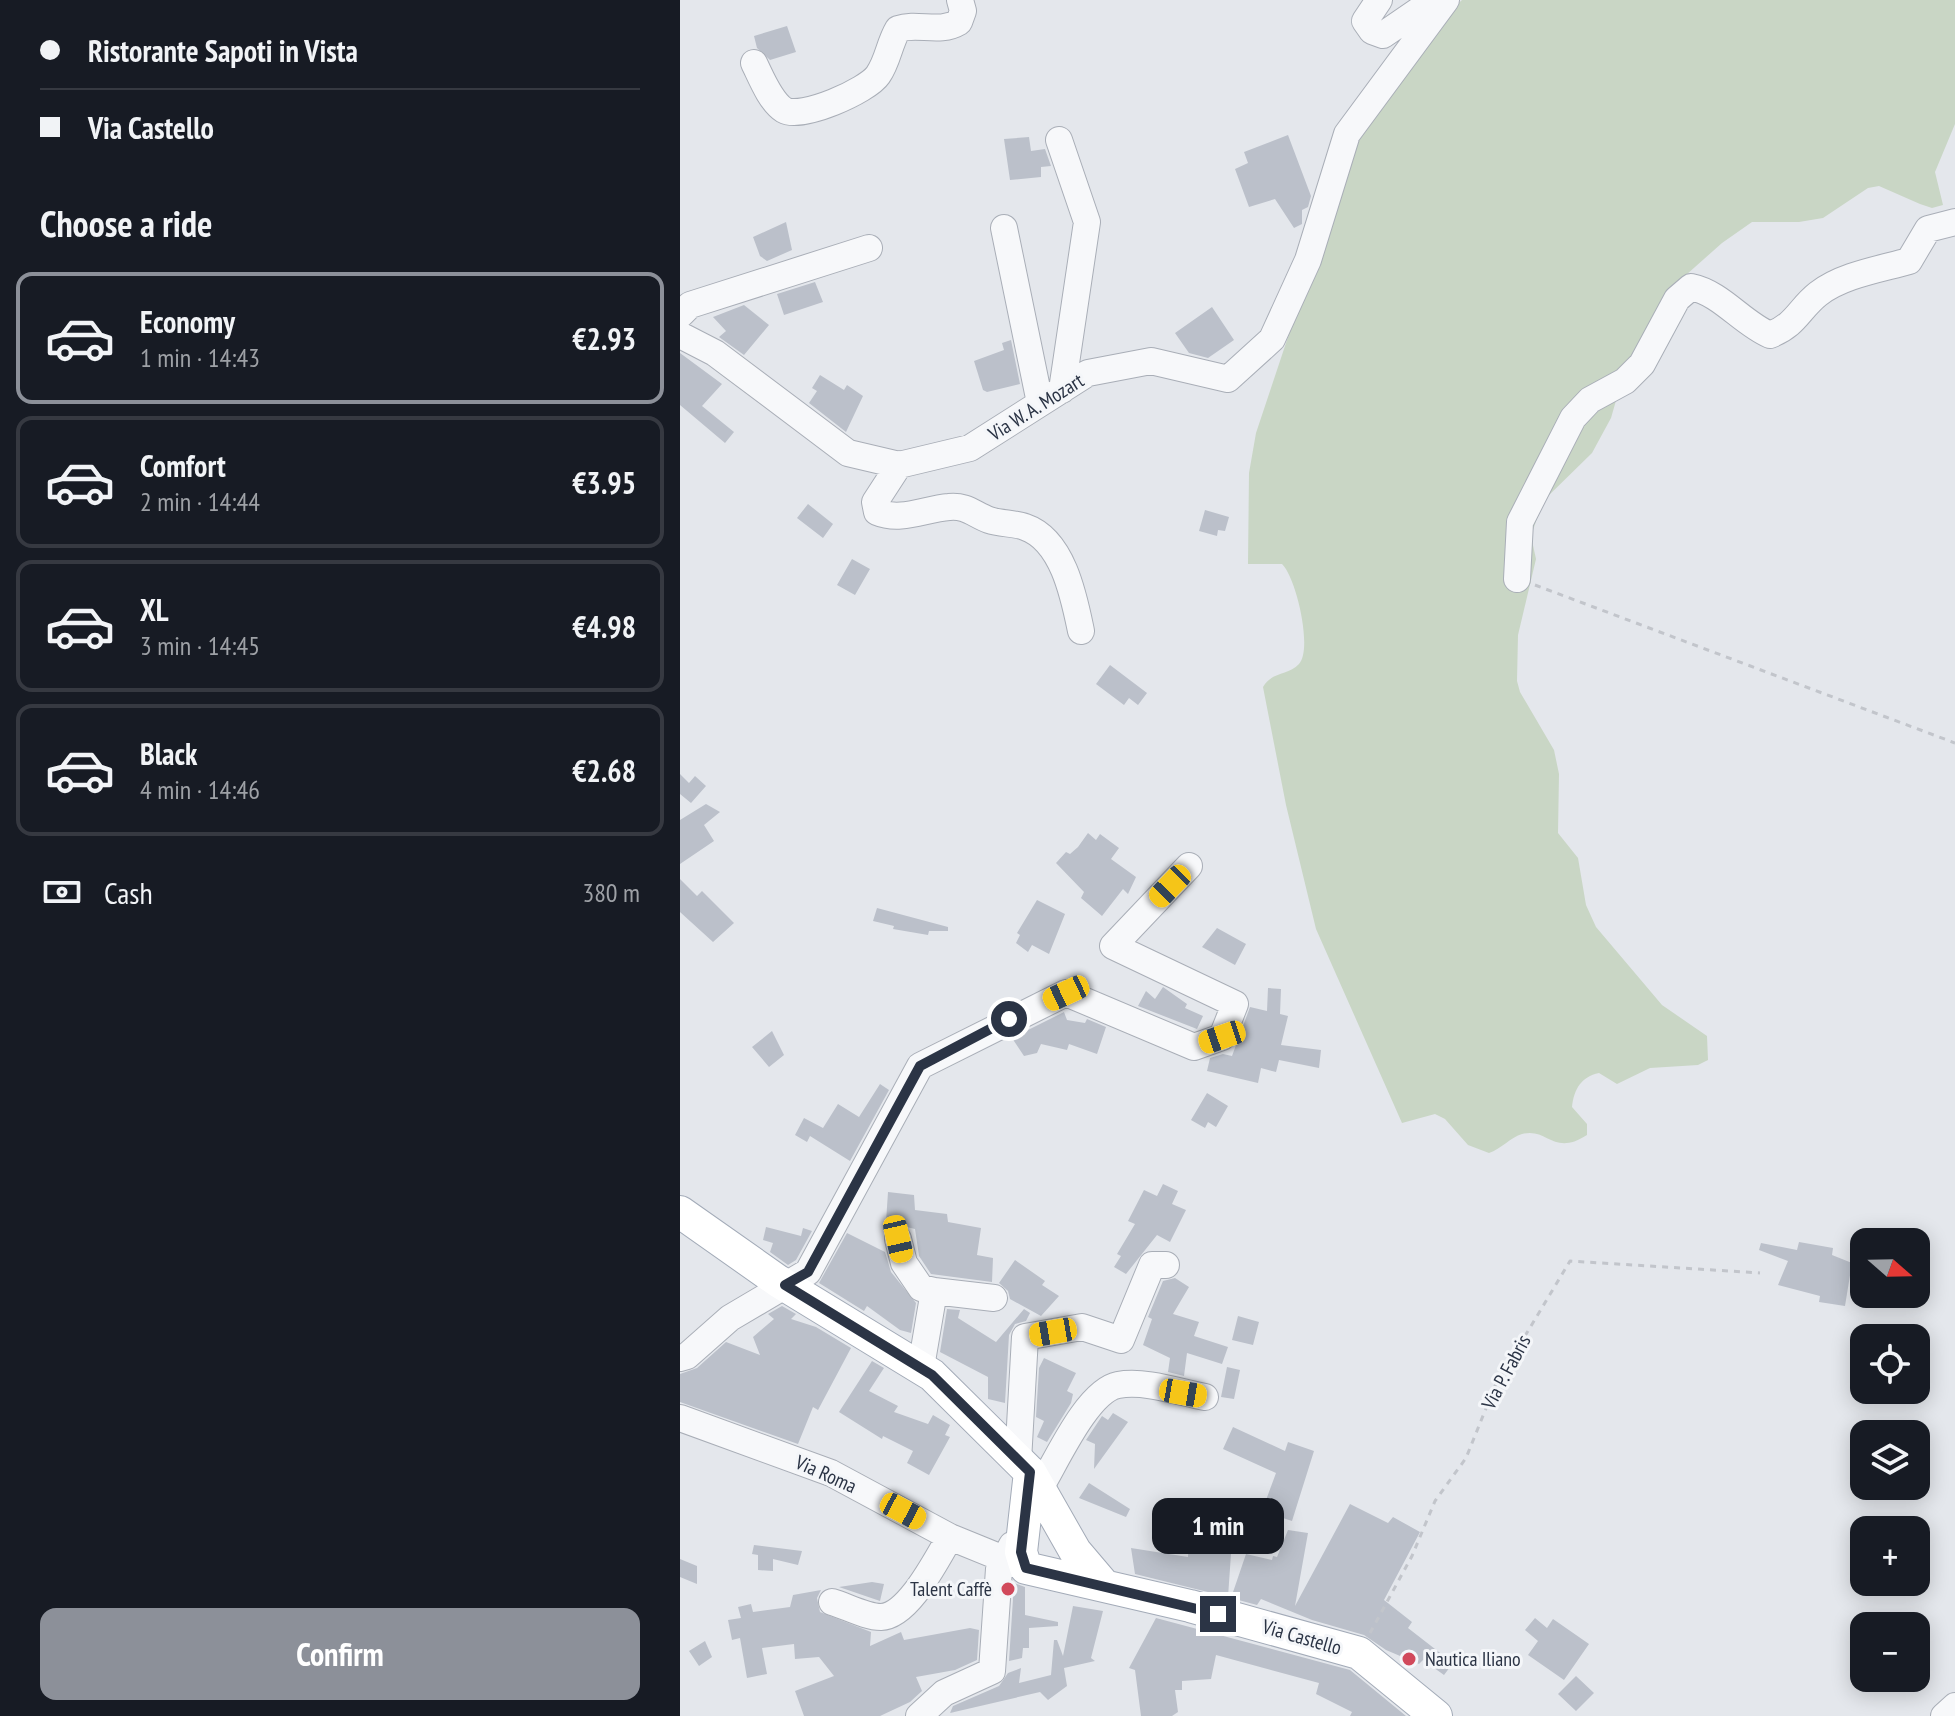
<!DOCTYPE html>
<html lang="en">
<head>
<meta charset="utf-8">
<style>
	body { margin:0; font-family:"PT Sans Narrow",sans-serif; background:#242831; color:#f1f3f6; height:100vh; display:flex; flex-direction:column; font-size:30px; white-space:nowrap }
	* { box-sizing:border-box; margin:0 }
	p { font-size:26px; color:#9ea1a6 }
	.icon { flex:none; width:44px; height:44px; fill:none; stroke:currentColor; stroke-width:2; stroke-linecap:round; stroke-linejoin:round }
	.map { position:relative; flex:1; overflow:hidden }
	.side { display:flex; flex-direction:column; background:#171b24; width:680px }
	.side>* { flex:none }
	.banner { display:grid; align-content:center; height:176px; padding:0 40px; background:#171b24 }
	.needle { width:52px; rotate:110deg }
	.controls { position:absolute; left:1170px; top:1228px; display:grid; gap:16px }
	.controls a { display:grid; place-items:center; width:80px; height:80px; border-radius:16px; background:#171b24; box-shadow:0 4px 20px #0003; font-size:40px }
	.end { position:absolute; width:36px; height:36px; margin:-18px; border:10px solid #2b3445; background:#fff; box-shadow:0 0 0 4px #fff }
	.from { border-radius:50% }
	.bubble { position:absolute; height:56px; border-radius:16px; background:#171b24; box-shadow:0 4px 20px #0003; font-size:26px; font-weight:700; line-height:56px; text-align:center }
	.car { position:absolute; width:24px; height:48px; margin:-24px -12px; border-radius:10px; box-shadow:0 0 6px 2px #0007; background:linear-gradient(#f5c518 24%,#345 0 40%,#f5c518 0 76%,#345 0 86%,#f5c518 0) }
	.banner b { display:flex; align-items:center; gap:28px; height:76px; font-size:30px }
	.banner b+b { border-top:2px solid #363941 }
	.banner i { width:20px; height:20px; background:#f1f3f6 }
	ul { padding:0; list-style:none }
	li { display:flex; align-items:center; gap:24px; height:132px; margin:0 16px 12px; padding:0 24px; border:4px solid #363941; border-radius:16px }
	li div { flex:1 }
	li b { display:block; font-size:30px }
	li em { font-style:normal; font-weight:700 }
	li.current { border-color:#8c9099 }
	li>.icon { width:72px; height:72px; stroke-width:1.5 }
	h2 { padding:0 40px; font-size:36px; line-height:96px }
	.pay { display:flex; align-items:center; gap:20px; height:88px; padding:0 40px; font-size:30px }
	.pay p { margin-inline-start:auto }
	.primary-button { display:flex; gap:16px; margin-top:auto; padding:16px 40px }
	.primary-button a { flex:1; height:92px; border-radius:16px; background:#8c9099; color:#fff; font-size:32px; font-weight:700; line-height:92px; text-align:center }
	main { display:flex; flex:1; min-height:0 }
	.map>svg:first-child { display:block }
	.green { fill:#c9d6c5 }
	.building { fill:#bbc0ca }
	.lines { fill:none; stroke-linecap:round; stroke-linejoin:round }
	.minor-casing { stroke:#a9aeb7; stroke-width:28 }
	.major-casing { stroke:#a3abb8; stroke-width:34 }
	.path { stroke:#c2c5cb; stroke-width:3; stroke-dasharray:6 6; stroke-linecap:butt }
	.minor { stroke:#f7f8fa; stroke-width:26 }
	.major { stroke:#fff; stroke-width:32 }
	.route { stroke:#2b3445; stroke-width:10 }
	.poi-dot { fill:#d1495b; stroke:#f4f6f9; stroke-width:3 }
	.labels { text-anchor:middle; stroke-width:6; stroke-linejoin:round; paint-order:stroke }
	.street-label { font-size:20px; fill:#2b3445; stroke:#f4f6f9 }
	.poi-label { font-size:20px; fill:#2b3445; stroke:#f4f6f9; text-anchor:end }
</style>
</head>
<body>
<main>
<section class="side">
<div class="banner">
<b><i class="from"></i>Ristorante Sapoti in Vista</b>
<b><i></i>Via Castello</b>
</div>
<h2>Choose a ride</h2>
<ul>
<li class="current"><svg class="icon" aria-label="car" viewBox="0 0 24 24"><path d="M5 17H2v-5l4-1 3-4h7l3 4 3 1v5h-3M9 17h6M6 11h13"/><circle cx="7" cy="17" r="2"/><circle cx="17" cy="17" r="2"/></svg><div><b>Economy</b><p>1 min · 14:43</p></div><em>€2.93</em></li>
<li><svg class="icon" aria-label="car" viewBox="0 0 24 24"><path d="M5 17H2v-5l4-1 3-4h7l3 4 3 1v5h-3M9 17h6M6 11h13"/><circle cx="7" cy="17" r="2"/><circle cx="17" cy="17" r="2"/></svg><div><b>Comfort</b><p>2 min · 14:44</p></div><em>€3.95</em></li>
<li><svg class="icon" aria-label="car" viewBox="0 0 24 24"><path d="M5 17H2v-5l4-1 3-4h7l3 4 3 1v5h-3M9 17h6M6 11h13"/><circle cx="7" cy="17" r="2"/><circle cx="17" cy="17" r="2"/></svg><div><b>XL</b><p>3 min · 14:45</p></div><em>€4.98</em></li>
<li><svg class="icon" aria-label="car" viewBox="0 0 24 24"><path d="M5 17H2v-5l4-1 3-4h7l3 4 3 1v5h-3M9 17h6M6 11h13"/><circle cx="7" cy="17" r="2"/><circle cx="17" cy="17" r="2"/></svg><div><b>Black</b><p>4 min · 14:46</p></div><em>€2.68</em></li>
</ul>
<div class="pay"><svg class="icon" aria-label="cash" viewBox="0 0 24 24"><path d="M3 7h18v10H3z"/><circle cx="12" cy="12" r="2"/></svg>Cash<p>380 m</p></div>
<div class="primary-button"><a>Confirm</a></div>
</section>
<div class="map">
<svg width="1275" height="1716" viewBox="0 0 1275 1716">
	<rect width="100%" height="100%" fill="#e4e7ec"/>
	<path class="green" d="M 782,0 L 1275,0 L 1275,124 L 1255,172 L 1263,205 L 1252,208 L 1240,204 L 1199,186 L 1188,188 L 1143,218 L 1119,222 L 1072,222 L 1042,243 L 997,283 L 945,369 L 931,418 L 912,453 L 863,501 L 851,536 L 856,559 L 838,635 L 837,681 L 840,692 L 874,750 L 879,774 L 878,833 L 898,858 L 906,905 L 916,927 L 982,1005 L 1027,1036 L 1028,1060 L 1018,1065 L 970,1068 L 937,1084 L 919,1073 C 901,1077 894,1089 892,1107 L 907,1124 L 907,1135 C 873,1157 868,1127 842,1134 C 831,1137 821,1149 809,1153 L 788,1145 L 765,1119 L 755,1114 L 722,1123 L 636,929 L 606,805 L 583,687 C 592,671 608,676 619,664 C 633,649 616,577 602,564 L 568,564 L 569,473 L 576,433 L 663,172 L 683,130 L 769,12 Z"/>
	<path class="building" d="M 107,26 L 116,52 L 90,60 L 77,48 L 74,36 Z
		M 608,135 L 631,196 L 628,207 L 622,210 L 622,224 L 614,228 L 595,199 L 569,207 L 555,169 L 568,163 L 564,152 Z
		M 349,137 L 351,151 L 365,149 L 371,166 L 361,167 L 361,177 L 330,180 L 324,139 Z
		M 106,222 L 112,250 L 87,261 L 80,256 L 73,237 Z
		M 135,282 L 143,302 L 104,315 L 97,294 Z
		M 64,305 L 89,325 L 64,355 L 39,337 L 46,331 L 33,317 Z
		M 532,307 L 554,340 L 528,358 L 509,353 L 495,333 Z
		M 331,340 L 340,384 L 307,392 L 303,390 L 294,361 L 324,350 L 322,343 Z
		M 0,353 L 42,384 L 22,406 L 54,432 L 45,443 L 0,405 Z
		M 140,375 L 164,390 L 167,385 L 183,396 L 166,432 L 129,403 L 137,391 L 132,388 Z
		M 128,504 L 153,524 L 143,538 L 117,518 Z
		M 525,510 L 549,517 L 545,531 L 538,530 L 537,536 L 519,531 Z
		M 172,559 L 190,569 L 175,595 L 157,585 Z
		M 430,665 L 467,693 L 458,705 L 449,698 L 444,705 L 416,684 Z
		M 0,774 L 9,783 L 15,776 L 26,786 L 11,803 L 0,794 Z
		M 26,804 L 40,812 L 24,825 L 34,841 L 0,864 L 0,820 Z
		M 408,833 L 416,840 L 420,834 L 439,848 L 431,859 L 456,877 L 448,894 L 443,889 L 422,916 L 401,898 L 404,892 L 376,863 L 386,852 L 390,854 L 398,847 Z
		M 0,879 L 17,896 L 22,891 L 54,923 L 33,942 L 0,912 Z
		M 357,900 L 385,914 L 369,954 L 352,945 L 348,952 L 336,943 L 340,935 L 337,933 Z
		M 197,908 L 268,927 L 268,931 L 249,931 L 248,935 L 213,929 L 214,926 L 193,921 Z
		M 537,928 L 566,944 L 555,965 L 522,947 Z
		M 483,987 L 507,1004 L 505,1008 L 523,1016 L 517,1029 L 458,1006 L 466,991 L 475,999 Z
		M 588,988 L 601,989 L 600,1014 L 608,1016 L 601,1045 L 641,1050 L 639,1068 L 599,1060 L 596,1072 L 581,1068 L 578,1083 L 527,1071 L 530,1058 L 543,1054 L 552,1056 L 570,1007 L 587,1011 Z
		M 384,1012 L 387,1020 L 405,1023 L 407,1019 L 426,1027 L 417,1054 L 389,1044 L 387,1050 L 361,1044 L 357,1053 L 344,1056 L 332,1038 Z
		M 92,1031 L 104,1055 L 89,1067 L 72,1047 Z
		M 200,1084 L 209,1090 L 170,1161 L 130,1136 L 127,1142 L 115,1135 L 124,1118 L 143,1128 L 158,1104 L 179,1117 Z
		M 527,1093 L 548,1106 L 536,1127 L 528,1122 L 525,1128 L 511,1120 Z
		M 483,1184 L 498,1191 L 492,1204 L 506,1210 L 490,1242 L 477,1235 L 446,1274 L 434,1267 L 441,1256 L 437,1254 L 455,1224 L 448,1221 L 464,1190 L 477,1196 Z
		M 208,1192 L 234,1195 L 235,1210 L 267,1214 L 268,1222 L 301,1228 L 297,1255 L 313,1258 L 312,1282 L 251,1274 L 239,1256 L 235,1229 L 206,1222 Z
		M 86,1227 L 121,1236 L 123,1228 L 132,1231 L 116,1260 L 108,1265 L 90,1252 L 93,1243 L 83,1240 Z
		M 167,1233 L 205,1252 L 211,1272 L 236,1303 L 231,1333 L 220,1330 L 187,1306 L 184,1311 L 139,1283 Z
		M 1119,1242 L 1153,1248 L 1152,1255 L 1172,1263 L 1165,1306 L 1139,1302 L 1140,1296 L 1098,1285 L 1108,1261 L 1079,1250 L 1081,1243 L 1117,1250 Z
		M 335,1260 L 365,1281 L 362,1285 L 379,1296 L 361,1316 L 330,1299 L 328,1291 L 319,1283 Z
		M 495,1278 L 509,1287 L 493,1314 L 519,1322 L 514,1336 L 548,1347 L 542,1364 L 507,1353 L 504,1376 L 488,1372 L 490,1358 L 463,1345 L 472,1319 L 468,1317 L 483,1281 Z
		M 102,1306 L 116,1314 L 111,1319 L 136,1327 L 171,1348 L 138,1410 L 133,1407 L 118,1444 L 0,1402 L 0,1374 L 17,1368 L 46,1342 L 80,1355 L 73,1337 L 94,1319 L 88,1314 Z
		M 267,1309 L 280,1310 L 278,1318 L 316,1342 L 344,1309 L 350,1313 L 346,1321 L 335,1324 L 329,1335 L 325,1403 L 308,1399 L 308,1377 L 260,1352 Z
		M 558,1316 L 579,1322 L 573,1345 L 552,1340 Z
		M 364,1358 L 396,1373 L 387,1391 L 393,1394 L 391,1403 L 367,1442 L 357,1437 L 364,1421 L 356,1417 L 359,1368 Z
		M 192,1361 L 204,1368 L 189,1391 L 218,1406 L 214,1412 L 248,1424 L 253,1415 L 270,1425 L 265,1435 L 270,1437 L 249,1475 L 227,1463 L 233,1451 L 203,1436 L 202,1439 L 159,1412 Z
		M 547,1367 L 560,1370 L 554,1399 L 541,1397 Z
		M 433,1413 L 448,1422 L 414,1469 L 415,1444 L 406,1440 L 422,1416 L 428,1420 Z
		M 553,1427 L 605,1451 L 608,1442 L 634,1451 L 612,1521 L 582,1511 L 596,1473 L 543,1449 Z
		M 409,1483 L 450,1509 L 446,1517 L 399,1498 Z
		M 670,1504 L 708,1523 L 713,1517 L 740,1532 L 704,1600 L 732,1622 L 728,1628 L 773,1663 L 764,1675 L 743,1660 L 739,1664 L 706,1650 L 684,1635 L 632,1620 L 581,1599 L 577,1605 L 551,1598 L 566,1554 L 592,1560 L 593,1556 L 597,1557 L 608,1530 L 628,1533 L 615,1606 Z
		M 523,1516 L 540,1517 L 540,1524 L 553,1525 L 548,1597 L 455,1574 L 451,1548 L 508,1557 L 510,1519 L 523,1519 Z
		M 74,1545 L 122,1551 L 118,1565 L 93,1559 L 93,1571 L 78,1570 L 78,1555 L 72,1554 Z
		M 0,1559 L 17,1566 L 17,1584 L 0,1577 Z
		M 192,1582 L 204,1584 L 200,1601 L 159,1587 Z
		M 334,1583 L 345,1587 L 345,1615 L 378,1622 L 378,1626 L 349,1628 L 349,1648 L 343,1648 L 342,1658 L 329,1661 Z
		M 141,1590 L 137,1598 L 140,1612 L 191,1632 L 190,1646 L 221,1632 L 224,1640 L 290,1628 L 299,1630 L 297,1660 L 275,1670 L 236,1677 L 242,1691 L 230,1702 L 200,1716 L 124,1716 L 115,1691 L 154,1676 L 139,1657 L 115,1659 L 114,1644 L 82,1648 L 87,1674 L 67,1678 L 60,1638 L 52,1640 L 48,1620 L 61,1618 L 58,1607 L 71,1604 L 73,1612 L 110,1607 L 113,1595 Z
		M 393,1606 L 423,1611 L 411,1658 L 415,1661 L 384,1668 L 387,1686 L 368,1700 L 360,1692 L 270,1713 L 273,1706 L 319,1686 L 328,1673 L 341,1668 L 339,1683 L 371,1675 L 374,1640 L 377,1640 L 383,1656 Z
		M 476,1618 L 670,1670 L 726,1716 L 670,1716 L 672,1712 L 636,1694 L 639,1683 L 536,1655 L 531,1679 L 502,1681 L 502,1690 L 495,1690 L 498,1712 L 492,1716 L 461,1716 L 455,1670 L 449,1668 Z
		M 855,1618 L 867,1628 L 873,1619 L 909,1644 L 884,1680 L 848,1655 L 858,1641 L 845,1630 Z
		M 25,1641 L 32,1657 L 19,1666 L 9,1651 Z
		M 896,1676 L 914,1693 L 896,1711 L 878,1694 Z"/>
	<g class="lines">
		<defs>
			<path id="minor" d="M 699,0 L 685,21 L 692,31 L 703,35 L 754,0
				M 74,63 C 81,77 90,101 104,110 C 121,120 187,91 198,75 C 208,61 209,44 218,29 C 238,22 259,34 279,22 L 283,11 L 280,0
				M 379,140 L 407,222 L 382,390
				M 324,228 L 360,403
				M 0,315 L 10,305 L 189,248
				M 0,335 L 35,353 L 168,453 L 219,465 L 290,448 L 408,373 L 471,361 L 548,379 L 592,339 L 628,260 L 667,134 L 766,0
				M 219,465 L 195,502 L 197,512 C 221,522 244,509 269,507 C 286,505 295,515 309,520 C 321,524 334,523 345,527 C 383,540 394,597 401,631
				M 837,579 L 840,522 L 893,418 L 910,400 L 945,381 L 962,364 L 997,299 L 1011,287 C 1041,293 1062,323 1090,335 C 1116,325 1119,309 1138,294 C 1162,275 1201,269 1229,261 L 1248,229 L 1275,222
				M 218,1239 L 224,1263 L 241,1288 L 254,1291
				M 0,1358 L 7,1356 L 50,1318 L 128,1272 L 240,1066 L 386,993 L 514,1047 L 542,1037 L 555,1004 L 433,946 L 509,866
				M 241,1367 L 254,1291 L 314,1298
				M 0,1418 L 151,1473 L 270,1537 L 346,1568
				M 338,1461 L 345,1337 L 402,1327 L 441,1340 L 472,1265 L 486,1265
				M 360,1488 C 376,1462 407,1391 438,1385 C 465,1380 499,1392 525,1397
				M 152,1602 C 166,1606 186,1617 201,1617 C 229,1616 257,1558 270,1537
				M 239,1716 L 264,1693 L 312,1671 L 319,1569 L 332,1545
				M 1264,1716 L 1275,1706"/>
			<path id="major" d="M 0,1212 L 98,1281 L 252,1375 L 350,1472 L 395,1551 L 423,1584
				M 350,1472 L 341,1552 L 346,1568 L 510,1606 L 679,1653 L 756,1716"/>
		</defs>
		<use href="#minor" class="minor-casing"/>
		<use href="#major" class="major-casing"/>
		<path class="path" d="M 855,585 L 1275,743
			M 690,1633 L 732,1556 L 755,1501 L 786,1458 L 815,1386 L 890,1261 L 1080,1273"/>
		<use href="#minor" class="minor"/>
		<use href="#major" class="major"/>
	</g>
	<g class="lines">
		<path class="route" d="M 329,1019 L 240,1066 L 128,1272 L 105,1285 L 252,1375 L 350,1472 L 341,1552 L 346,1568 L 538,1614"/>
	</g>
	<g class="poi-dot">
		<circle cx="328" cy="1589" r="8"/>
		<circle cx="729" cy="1659" r="8"/>
	</g>
	<g class="labels">
		<g class="street-label">
			<text transform="translate(356 407) rotate(-32)" y="7">Via W. A. Mozart</text>
			<text transform="translate(826 1372) rotate(-62)" y="7">Via P. Fabris</text>
			<text transform="translate(146 1474) rotate(24)" y="7">Via Roma</text>
			<text transform="translate(622 1637) rotate(16)" y="7">Via Castello</text>
		</g>
		<g class="poi-label">
			<text x="312" y="1596">Talent Caffè</text>
			<text x="745" y="1666" text-anchor="start">Nautica Iliano</text>
		</g>
	</g>
</svg>
<div class="controls">
<a><svg class="needle" viewBox="-14 -14 28 28"><path d="M0-13l5 13h-10z" fill="#e53935"/><path d="M0 13l5-13h-10z" fill="#9ea1a6"/></svg></a>
<a><svg class="icon" aria-label="locate" viewBox="0 0 24 24"><circle cx="12" cy="12" r="6"/><path d="M12 2v4M12 18v4M2 12h4M18 12h4"/></svg></a>
<a><svg class="icon" aria-label="layers" viewBox="0 0 24 24"><path d="M12 4l9 5-9 5-9-5zM3 14l9 5 9-5"/></svg></a>
<a>+</a>
<a>−</a>
</div>
<i class="end from" style="left:329px;top:1019px"></i>
<i class="end" style="left:538px;top:1614px"></i>
<div class="bubble" style="left:472px;top:1498px;width:132px">1 min</div>
<i class="car" style="left:490px;top:886px;rotate:224deg"></i>
<i class="car" style="left:386px;top:993px;rotate:245deg"></i>
<i class="car" style="left:542px;top:1037px;rotate:251deg"></i>
<i class="car" style="left:218px;top:1239px;rotate:167deg"></i>
<i class="car" style="left:373px;top:1332px;rotate:260deg"></i>
<i class="car" style="left:503px;top:1393px;rotate:100deg"></i>
<i class="car" style="left:223px;top:1511px;rotate:118deg"></i>
</div>
</main>
</body>
</html>
